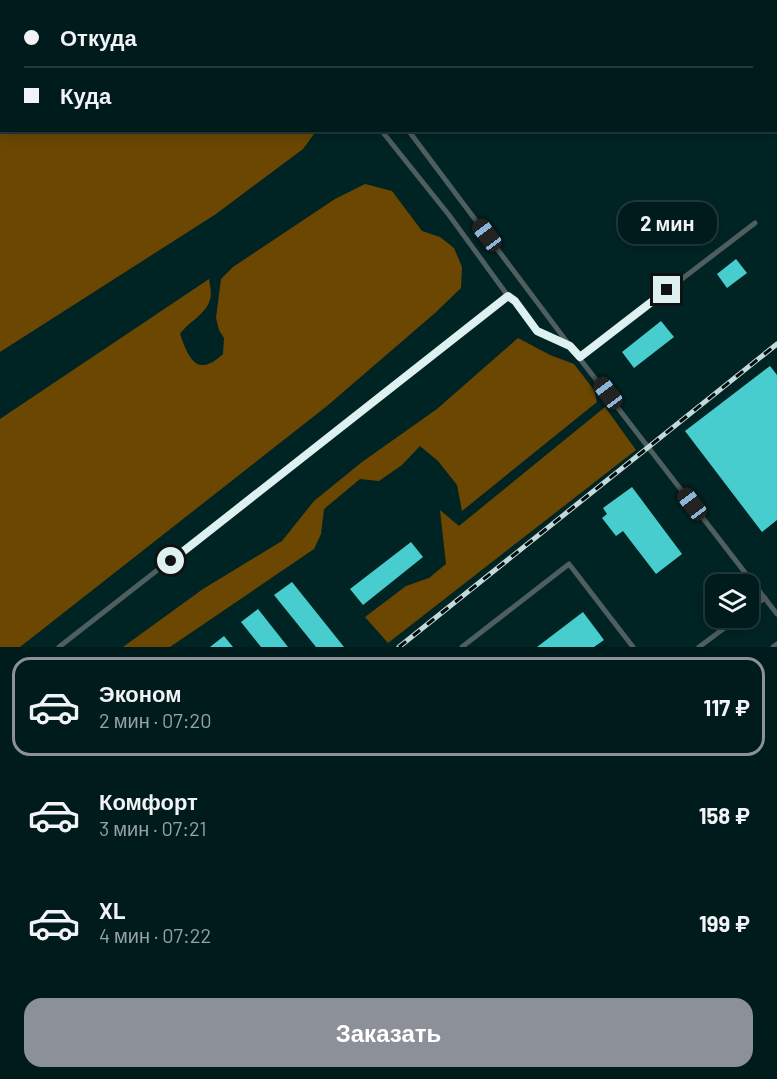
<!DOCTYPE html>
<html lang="ru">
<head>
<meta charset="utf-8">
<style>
	body { margin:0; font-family:Barlow,sans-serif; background:#0e2828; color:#f1f3f6; height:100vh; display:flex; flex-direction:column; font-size:22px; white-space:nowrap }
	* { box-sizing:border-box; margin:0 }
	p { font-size:20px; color:#95a1a3 }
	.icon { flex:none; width:33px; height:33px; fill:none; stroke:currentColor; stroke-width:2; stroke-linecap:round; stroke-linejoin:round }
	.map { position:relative; height:647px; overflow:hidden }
	.details { display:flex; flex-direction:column; background:#001b1b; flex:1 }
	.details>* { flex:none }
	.guide { position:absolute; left:0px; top:0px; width:777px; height:132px; box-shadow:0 3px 15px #0003,0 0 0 2px #22393a; display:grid; align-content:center; height:132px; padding:0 24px; background:#001b1b }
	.controls { position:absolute; left:705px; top:574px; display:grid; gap:12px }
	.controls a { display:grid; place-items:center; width:54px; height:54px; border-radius:12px; background:#001b1b; box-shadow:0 3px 15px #0003,0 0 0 2px #22393a; font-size:30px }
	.end { position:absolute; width:27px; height:27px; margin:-14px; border:8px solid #def1f1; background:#111; box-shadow:0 0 0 3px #111 }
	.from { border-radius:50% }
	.bubble { position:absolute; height:42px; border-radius:18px; background:#001b1b; box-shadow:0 3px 15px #0003,0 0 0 2px #22393a; font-size:20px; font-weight:700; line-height:42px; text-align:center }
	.car { position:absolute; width:18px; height:36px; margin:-18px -9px; border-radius:8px; box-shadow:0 0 4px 2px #0007; background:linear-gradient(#222 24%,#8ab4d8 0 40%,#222 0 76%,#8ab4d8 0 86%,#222 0) }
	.guide b { display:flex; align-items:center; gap:21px; height:57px; font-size:22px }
	.guide b+b { border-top:2px solid #22393a }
	.guide i { width:15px; height:15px; background:#f1f3f6 }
	ul { padding:10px 0 0; list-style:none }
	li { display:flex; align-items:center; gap:18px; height:99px; margin:0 12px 9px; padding:0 12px; border:3px solid transparent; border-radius:18px }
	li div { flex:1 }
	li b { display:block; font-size:22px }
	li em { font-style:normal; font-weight:700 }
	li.on { border-color:#8c9099 }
	li>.icon { width:54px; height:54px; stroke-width:1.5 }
	.action { display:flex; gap:12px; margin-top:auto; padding:12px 24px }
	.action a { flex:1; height:69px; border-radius:18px; background:#8c9099; color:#fff; font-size:24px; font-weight:700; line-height:69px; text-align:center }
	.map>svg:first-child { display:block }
	.forest { fill:#6c4701 }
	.building { fill:#48cdce }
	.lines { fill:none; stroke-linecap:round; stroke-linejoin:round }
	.service { stroke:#4f5e5e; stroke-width:5 }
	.rail-casing { stroke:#c4d9d9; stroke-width:5 }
	.rail { stroke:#010a0a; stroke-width:3; stroke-dasharray:9; stroke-linecap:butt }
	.route { stroke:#def1f1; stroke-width:8 }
</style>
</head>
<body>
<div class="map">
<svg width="777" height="647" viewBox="0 0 777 647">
	<rect width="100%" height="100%" fill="#002424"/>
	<path class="forest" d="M 0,0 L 247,1 L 2,2 L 2,130 L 314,130 L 314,134 L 303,149 L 216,214 L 0,352 Z
		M 365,184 L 392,191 L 422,231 L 440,237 L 454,248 L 462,267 L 461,288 L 435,313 L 327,406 L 20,647 L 0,647 L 0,419 L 209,279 C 210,285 212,294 210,299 C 207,314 188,322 180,334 C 189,359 197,378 223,354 L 224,338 L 219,330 L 216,318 L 221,279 L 233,267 L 335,199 Z
		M 518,338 L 550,355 L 574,364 L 594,390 L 597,402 L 462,511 L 457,485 L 438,461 L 420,446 L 402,465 L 379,481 L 360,479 L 324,509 L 321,534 L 314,549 L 170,647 L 123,647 L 203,589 L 282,541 L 314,501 L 362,462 L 437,409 Z
		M 605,407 L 636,450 L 388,643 L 365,617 L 406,586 L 429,578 L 446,564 L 440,510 L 459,526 Z"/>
	<path class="building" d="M 736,259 L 747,273 L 727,288 L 717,274 Z
		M 661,321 L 674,337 L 634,368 L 622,352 Z
		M 770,366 L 777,375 L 777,520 L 762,532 L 685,431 Z
		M 632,487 L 682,554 L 656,574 L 623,531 L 616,536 L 602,518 L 607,514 L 603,508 Z
		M 411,542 L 423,557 L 363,605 L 350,589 Z
		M 292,582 L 344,647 L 316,647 L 274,595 Z
		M 258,609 L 288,647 L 261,647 L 241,622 Z
		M 583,612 L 604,640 L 594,647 L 537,647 Z
		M 224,636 L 233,647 L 210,647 Z"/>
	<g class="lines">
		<path class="service" d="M 280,0 L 281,2
			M 309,0 L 310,2
			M 377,0 L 378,2
			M 381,130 L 449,215 L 508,296 L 515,301 L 537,331 L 569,345
			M 408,130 L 570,346 L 777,614
			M 580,357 L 755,223
			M 748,610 L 765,598
			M 59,647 L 508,296
			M 462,647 L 569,564 L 633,647
			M 699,647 L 738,618
			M 773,647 L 777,644"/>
		<defs>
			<path id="rail" d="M 399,647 L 777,344"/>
		</defs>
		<use href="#rail" class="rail-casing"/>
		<use href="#rail" class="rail"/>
	</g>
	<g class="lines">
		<path class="route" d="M 171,561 L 508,296 L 515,301 L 537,331 L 570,346 L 580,357 L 667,290"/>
	</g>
</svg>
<div class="controls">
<a><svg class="icon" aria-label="layers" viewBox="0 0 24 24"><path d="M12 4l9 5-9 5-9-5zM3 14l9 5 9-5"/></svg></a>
</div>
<i class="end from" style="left:171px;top:561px"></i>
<i class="end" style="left:667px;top:290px"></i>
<div class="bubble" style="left:618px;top:202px;width:99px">2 мин</div>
<i class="car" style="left:487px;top:235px;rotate:323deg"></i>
<i class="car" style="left:608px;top:393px;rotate:323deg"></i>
<i class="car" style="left:692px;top:504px;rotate:323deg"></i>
<div class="guide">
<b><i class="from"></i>Откуда</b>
<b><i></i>Куда</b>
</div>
</div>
<section class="details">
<ul>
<li class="on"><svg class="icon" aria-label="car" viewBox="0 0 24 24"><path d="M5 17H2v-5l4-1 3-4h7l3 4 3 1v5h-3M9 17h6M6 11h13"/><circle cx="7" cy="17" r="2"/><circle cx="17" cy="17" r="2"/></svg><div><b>Эконом</b><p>2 мин · 07:20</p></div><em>117 ₽</em></li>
<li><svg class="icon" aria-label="car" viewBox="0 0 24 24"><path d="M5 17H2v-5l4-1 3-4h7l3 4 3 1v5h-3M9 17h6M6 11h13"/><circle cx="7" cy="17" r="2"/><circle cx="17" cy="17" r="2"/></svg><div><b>Комфорт</b><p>3 мин · 07:21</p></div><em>158 ₽</em></li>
<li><svg class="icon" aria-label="car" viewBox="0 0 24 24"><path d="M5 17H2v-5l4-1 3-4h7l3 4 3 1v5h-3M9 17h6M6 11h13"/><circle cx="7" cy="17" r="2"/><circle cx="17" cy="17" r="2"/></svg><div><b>XL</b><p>4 мин · 07:22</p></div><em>199 ₽</em></li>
</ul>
<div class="action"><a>Заказать</a></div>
</section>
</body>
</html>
